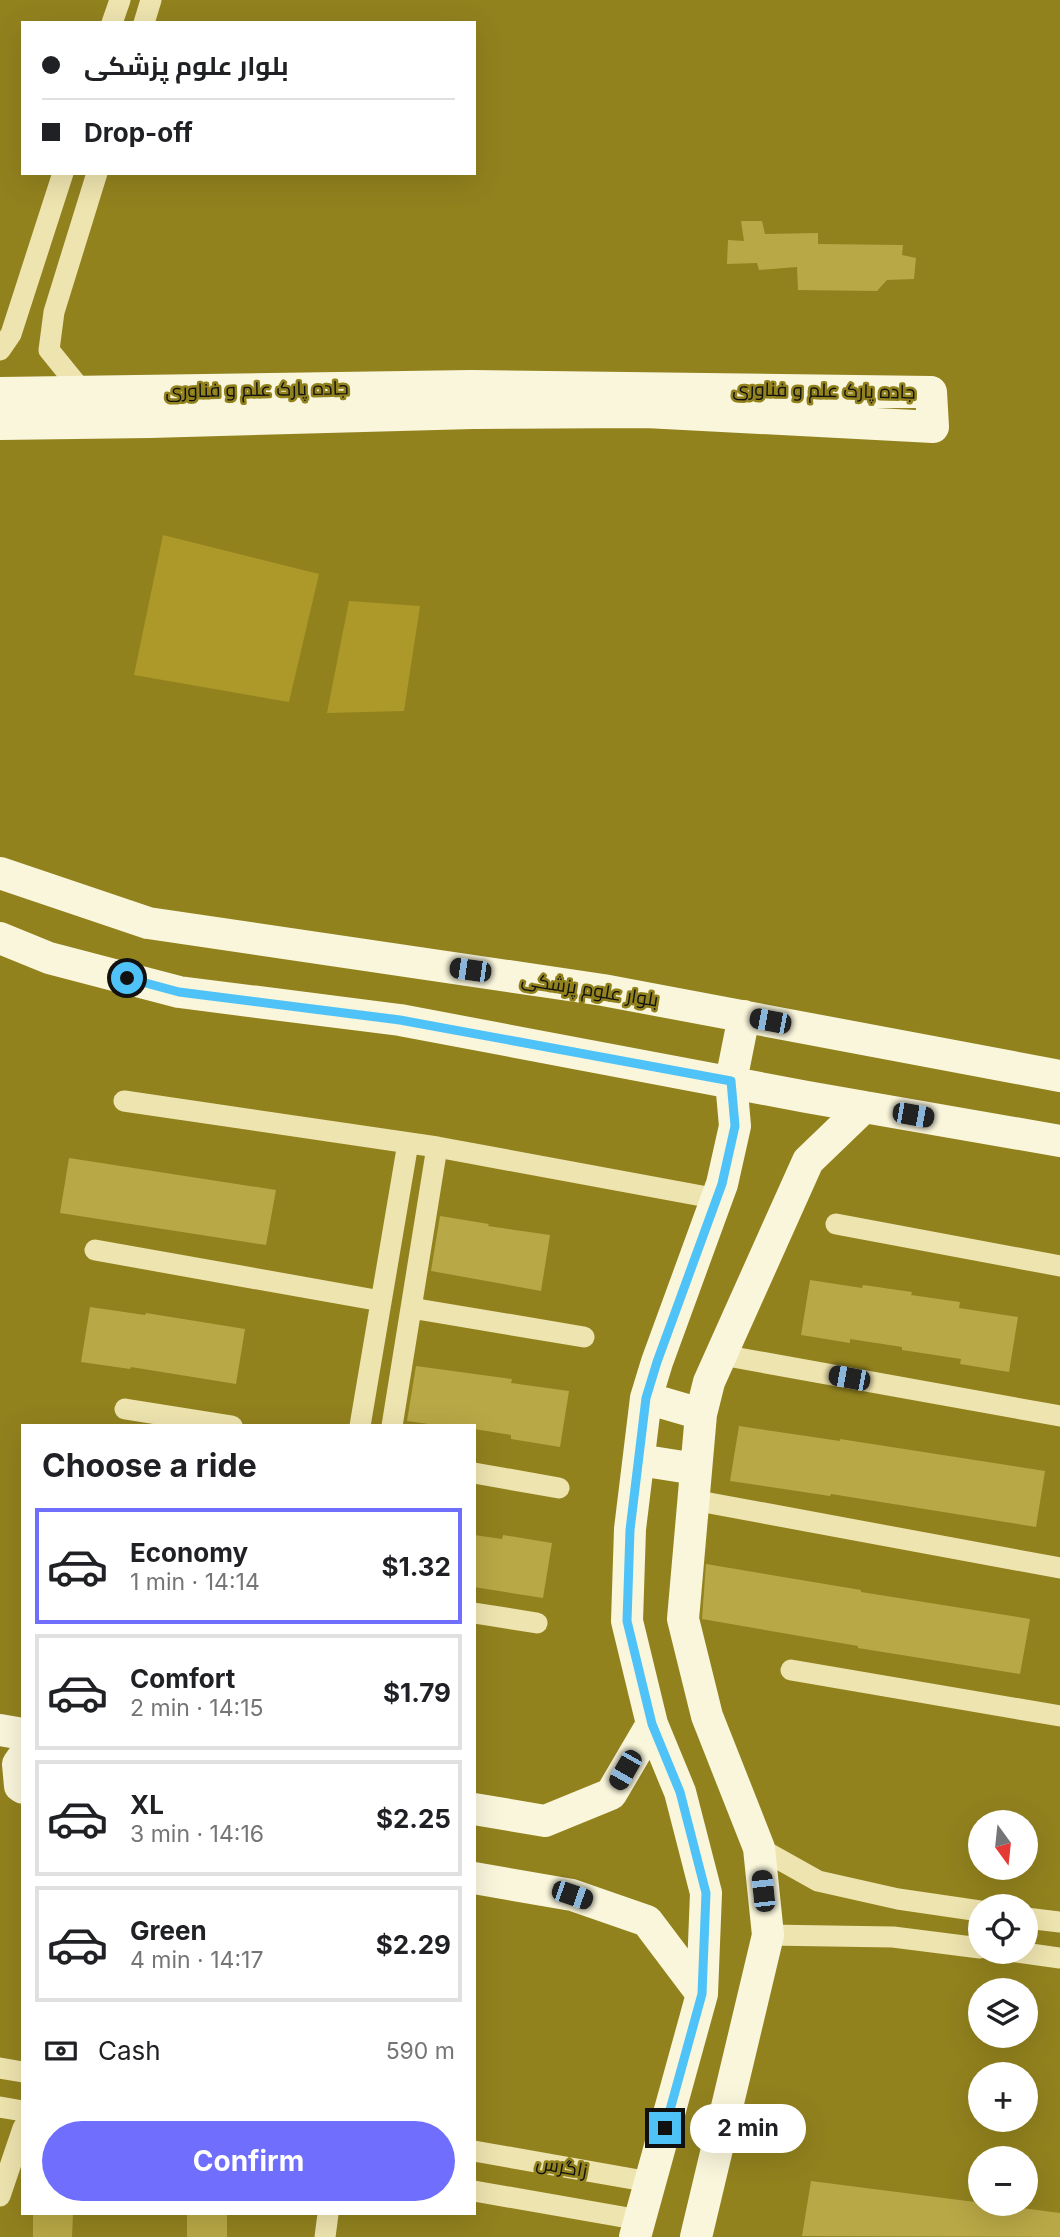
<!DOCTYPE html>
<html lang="en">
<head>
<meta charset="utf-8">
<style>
	body { margin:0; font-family:Inter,Cairo,sans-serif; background:#f6f6f6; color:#202124; height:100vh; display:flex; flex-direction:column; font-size:26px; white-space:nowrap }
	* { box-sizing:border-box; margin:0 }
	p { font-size:23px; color:#757577 }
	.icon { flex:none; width:38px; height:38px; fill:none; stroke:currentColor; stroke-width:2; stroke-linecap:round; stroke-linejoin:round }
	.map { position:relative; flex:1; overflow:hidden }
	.drawer { position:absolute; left:21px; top:1424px; width:455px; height:791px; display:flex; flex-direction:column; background:#fff; border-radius:0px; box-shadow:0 7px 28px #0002 }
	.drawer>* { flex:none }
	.hud { position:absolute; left:21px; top:21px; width:455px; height:154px; border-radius:0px; box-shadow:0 7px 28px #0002; display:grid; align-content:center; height:154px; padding:0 21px; background:#fff }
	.needle { width:46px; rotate:165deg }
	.buttons { position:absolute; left:968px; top:1810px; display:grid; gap:14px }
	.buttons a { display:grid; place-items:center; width:70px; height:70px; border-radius:50%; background:#fff; box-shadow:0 7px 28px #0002; font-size:35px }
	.end { position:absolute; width:32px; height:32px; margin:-16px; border:9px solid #4fc3f7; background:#111; box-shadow:0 0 0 4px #111 }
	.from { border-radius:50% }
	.bubble { position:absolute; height:49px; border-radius:24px; background:#fff; box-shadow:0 7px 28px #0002; font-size:23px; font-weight:700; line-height:49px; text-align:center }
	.car { position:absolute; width:21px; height:42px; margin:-21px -10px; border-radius:9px; box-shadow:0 0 5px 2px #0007; background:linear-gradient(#222 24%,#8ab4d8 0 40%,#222 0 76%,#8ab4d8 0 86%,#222 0) }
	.hud b { display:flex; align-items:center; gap:24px; height:66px; font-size:26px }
	.hud b+b { border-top:2px solid #e0e0e0 }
	.hud i { width:18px; height:18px; background:#202124 }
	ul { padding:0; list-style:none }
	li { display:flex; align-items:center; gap:21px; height:116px; margin:0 14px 10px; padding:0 7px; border:4px solid #e0e0e0; border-radius:0px }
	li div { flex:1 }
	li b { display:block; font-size:26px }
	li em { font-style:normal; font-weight:700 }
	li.selected { border-color:#6f6efd }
	li>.icon { width:63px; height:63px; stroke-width:1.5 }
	h2 { padding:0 21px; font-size:32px; line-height:84px }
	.pay { display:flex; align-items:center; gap:18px; height:77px; padding:0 21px; font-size:26px }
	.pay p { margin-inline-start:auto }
	.action { display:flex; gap:14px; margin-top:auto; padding:14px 21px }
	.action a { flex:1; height:80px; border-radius:42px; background:#6f6efd; color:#fff; font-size:28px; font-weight:700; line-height:80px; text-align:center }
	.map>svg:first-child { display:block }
	.green { fill:#ad992a }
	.building { fill:#b9a846 }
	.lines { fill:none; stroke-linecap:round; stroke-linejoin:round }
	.street { stroke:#eee4af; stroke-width:21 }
	.secondary { stroke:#faf6dc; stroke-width:32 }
	.route { stroke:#4fc3f7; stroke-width:9 }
	.labels { text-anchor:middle; stroke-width:5; stroke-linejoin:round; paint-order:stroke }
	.street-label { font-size:19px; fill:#111; stroke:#92821e }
</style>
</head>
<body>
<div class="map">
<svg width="1060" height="2237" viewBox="0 0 1060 2237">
	<rect width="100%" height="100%" fill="#92821e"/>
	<path class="green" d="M 163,535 L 319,574 L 289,702 L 134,675 Z
		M 349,601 L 420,606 L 404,711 L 327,713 Z"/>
	<path class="building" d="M 741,221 L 762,221 L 765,234 L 818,233 L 818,244 L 903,245 L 902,255 L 916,258 L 914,279 L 887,280 L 877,291 L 798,290 L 797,267 L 759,270 L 757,263 L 727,264 L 728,240 L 744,241 Z
		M 69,1158 L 276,1190 L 266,1245 L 60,1213 Z
		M 440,1216 L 489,1224 L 488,1226 L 550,1235 L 541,1291 L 431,1271 Z
		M 810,1280 L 862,1288 L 863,1285 L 912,1292 L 911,1295 L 960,1302 L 959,1308 L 1018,1317 L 1009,1372 L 960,1364 L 961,1359 L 902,1350 L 902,1347 L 850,1339 L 850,1343 L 801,1335 Z
		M 90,1307 L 145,1315 L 146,1313 L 245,1329 L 236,1384 L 131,1367 L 130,1369 L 81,1362 Z
		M 416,1366 L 512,1379 L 511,1383 L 569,1391 L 560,1447 L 511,1439 L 511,1435 L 474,1429 L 474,1426 L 443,1426 L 407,1421 Z
		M 739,1426 L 840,1441 L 840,1439 L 1045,1471 L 1036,1527 L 831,1494 L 830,1496 L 730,1481 Z
		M 474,1535 L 502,1539 L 503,1535 L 552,1543 L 543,1598 L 474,1587 Z
		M 706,1564 L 861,1590 L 861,1592 L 1030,1619 L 1020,1674 L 858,1648 L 858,1646 L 702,1619 Z
		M 811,2181 L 1060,2213 L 1060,2237 L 802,2236 Z
		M 33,2214 L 73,2214 L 72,2237 L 33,2237 Z
		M 187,2214 L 227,2214 L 227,2237 L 187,2237 Z"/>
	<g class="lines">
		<path class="street" d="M 112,23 L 120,0
			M 144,23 L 151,0
			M 0,350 L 11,334 L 63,173
			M 83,392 L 49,350 L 54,312 L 97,173
			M 124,1101 L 437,1147 L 392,1426
			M 437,1147 L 702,1196
			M 836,1224 L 1060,1266
			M 95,1250 L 381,1301
			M 411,1308 L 584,1337
			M 722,1355 L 1060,1416
			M 125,1409 L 232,1426
			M 360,1426 L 408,1143
			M 474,1473 L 559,1488
			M 693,1500 L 1060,1568
			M 474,1613 L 537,1623
			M 791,1670 L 1060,1716
			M 759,1848 L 818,1881 L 898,1899 L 980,1911
			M 1026,1918 L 1060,1922
			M 768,1935 L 893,1937 L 980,1948
			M 1009,1951 L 1060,1958
			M 0,2068 L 23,2072
			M 0,2107 L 23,2111
			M 474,2151 L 650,2182
			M 474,2191 L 640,2220
			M 0,2196 L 23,2128
			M 325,2237 L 328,2214"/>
		<path class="secondary" d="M 0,393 L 471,386 L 931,392 L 933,427 L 646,412 L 473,413 L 150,422 L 0,424
			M 0,873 L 148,923 L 603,990 L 1060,1076
			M 0,938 L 49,958 L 179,992 L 400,1020 L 807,1097 L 1060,1141
			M 646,1398 L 701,1414
			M 639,1460 L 696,1469
			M 0,1730 L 23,1734
			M 23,1757 L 18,1764 L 20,1786 L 23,1788
			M 474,1809 L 545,1821 L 611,1794 L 652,1724
			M 474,1878 L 572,1895 L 647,1921 L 702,1994
			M 635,2237 L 702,1994 L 706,1893 L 680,1792 L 652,1724 L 627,1621 L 630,1529 L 646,1398 L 657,1362 L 722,1184 L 735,1126 L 731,1081 L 744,1016
			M 696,2237 L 768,1935 L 759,1848 L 707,1716 L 683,1619 L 701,1414 L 709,1382 L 808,1161 L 864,1107"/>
	</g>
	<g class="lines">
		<path class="route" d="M 127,978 L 179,992 L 400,1020 L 731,1081 L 735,1126 L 722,1184 L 657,1362 L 646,1398 L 630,1530 L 627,1621 L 652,1724 L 680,1792 L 706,1893 L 702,1994 L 665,2128"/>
	</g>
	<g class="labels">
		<g class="street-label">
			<text transform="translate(257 389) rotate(-1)" y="7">جاده پارک علم و فناوری</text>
			<text transform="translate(824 390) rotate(1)" y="7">جاده پارک علم و فناوری</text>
			<text transform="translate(590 989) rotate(9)" y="7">بلوار علوم پزشکی</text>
			<text transform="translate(562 2166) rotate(10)" y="7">زاگرس</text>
		</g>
	</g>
</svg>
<div class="buttons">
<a><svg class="needle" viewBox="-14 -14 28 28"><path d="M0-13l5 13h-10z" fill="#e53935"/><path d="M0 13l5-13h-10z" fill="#757577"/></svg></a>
<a><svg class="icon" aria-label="locate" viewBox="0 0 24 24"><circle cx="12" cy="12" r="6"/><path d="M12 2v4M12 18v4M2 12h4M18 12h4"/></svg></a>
<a><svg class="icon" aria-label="layers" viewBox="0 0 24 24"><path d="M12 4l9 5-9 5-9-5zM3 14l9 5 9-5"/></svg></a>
<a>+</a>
<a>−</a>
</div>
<i class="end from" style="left:127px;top:978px"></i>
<i class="end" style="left:665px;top:2128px"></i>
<div class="bubble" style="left:690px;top:2104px;width:116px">2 min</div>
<i class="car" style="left:470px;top:970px;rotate:278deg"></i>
<i class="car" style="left:770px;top:1021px;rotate:281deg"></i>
<i class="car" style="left:913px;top:1115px;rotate:100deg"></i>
<i class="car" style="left:849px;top:1378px;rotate:281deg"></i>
<i class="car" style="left:625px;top:1770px;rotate:210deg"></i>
<i class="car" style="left:763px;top:1891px;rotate:354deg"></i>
<i class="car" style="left:572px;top:1895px;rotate:109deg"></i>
<div class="hud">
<b><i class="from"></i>بلوار علوم پزشکی</b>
<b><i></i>Drop-off</b>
</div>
<section class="drawer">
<h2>Choose a ride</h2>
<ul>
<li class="selected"><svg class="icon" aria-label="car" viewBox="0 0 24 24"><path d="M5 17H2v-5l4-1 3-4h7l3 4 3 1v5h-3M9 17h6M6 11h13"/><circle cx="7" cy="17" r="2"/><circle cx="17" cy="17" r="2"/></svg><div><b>Economy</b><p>1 min · 14:14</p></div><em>$1.32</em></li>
<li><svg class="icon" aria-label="car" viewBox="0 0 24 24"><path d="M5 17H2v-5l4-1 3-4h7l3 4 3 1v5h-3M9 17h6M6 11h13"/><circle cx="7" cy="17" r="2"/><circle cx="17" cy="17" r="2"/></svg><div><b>Comfort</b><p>2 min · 14:15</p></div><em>$1.79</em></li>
<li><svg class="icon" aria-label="car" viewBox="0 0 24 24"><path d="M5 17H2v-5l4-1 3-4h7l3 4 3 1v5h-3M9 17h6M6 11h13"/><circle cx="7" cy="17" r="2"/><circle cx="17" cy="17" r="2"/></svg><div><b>XL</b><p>3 min · 14:16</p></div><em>$2.25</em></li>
<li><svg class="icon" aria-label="car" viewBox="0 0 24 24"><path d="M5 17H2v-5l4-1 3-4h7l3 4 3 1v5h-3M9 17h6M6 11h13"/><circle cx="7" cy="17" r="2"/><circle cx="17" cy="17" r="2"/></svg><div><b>Green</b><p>4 min · 14:17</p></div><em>$2.29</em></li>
</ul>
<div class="pay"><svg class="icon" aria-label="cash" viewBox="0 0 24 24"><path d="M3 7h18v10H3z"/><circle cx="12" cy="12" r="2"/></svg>Cash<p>590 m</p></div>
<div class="action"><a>Confirm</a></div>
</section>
</div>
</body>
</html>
